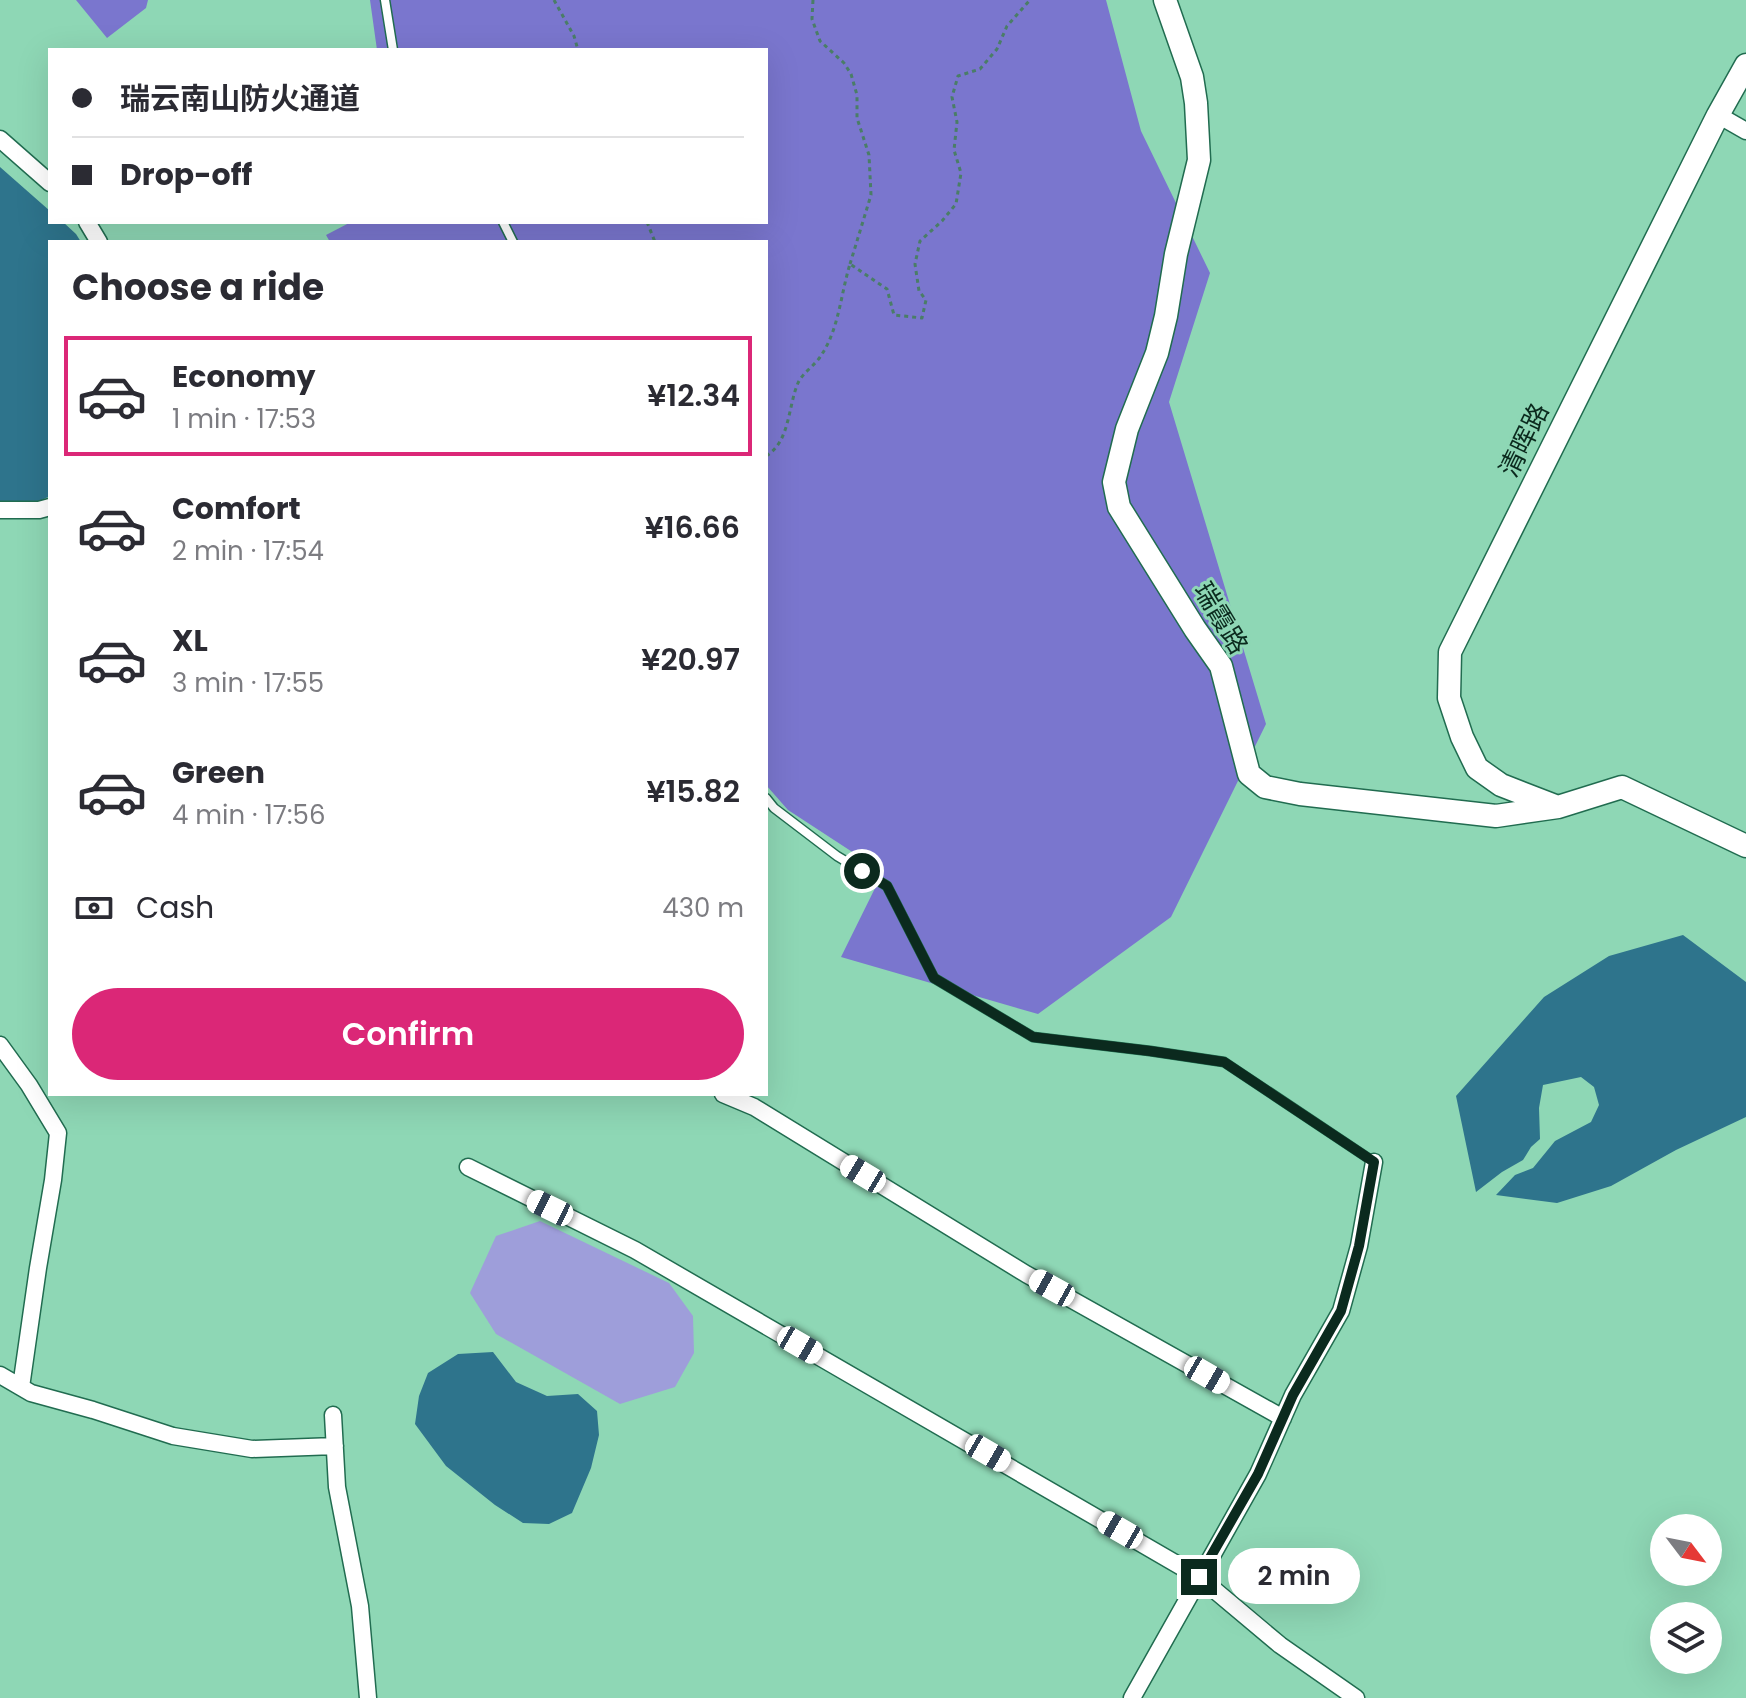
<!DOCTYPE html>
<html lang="en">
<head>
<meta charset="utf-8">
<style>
	body { margin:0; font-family:Poppins,"Noto Sans SC",sans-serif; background:#f2f2f3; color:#2b2b33; height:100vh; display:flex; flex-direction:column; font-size:30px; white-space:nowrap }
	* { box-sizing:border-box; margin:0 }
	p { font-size:26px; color:#7c7c81 }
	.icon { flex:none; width:44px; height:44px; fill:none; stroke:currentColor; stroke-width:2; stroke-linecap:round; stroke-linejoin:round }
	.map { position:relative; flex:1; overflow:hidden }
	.panel { position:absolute; left:48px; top:240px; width:720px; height:856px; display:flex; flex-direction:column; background:#fff; border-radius:0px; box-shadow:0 8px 32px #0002 }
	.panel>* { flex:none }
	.top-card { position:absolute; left:48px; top:48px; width:720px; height:176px; border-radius:0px; box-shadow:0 8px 32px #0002; display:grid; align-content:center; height:176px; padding:0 24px; background:#fff }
	.needle { width:52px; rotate:122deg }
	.controls { position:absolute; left:1650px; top:1514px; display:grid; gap:16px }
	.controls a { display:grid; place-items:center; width:72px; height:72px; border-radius:50%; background:#fff; box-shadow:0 8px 32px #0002; font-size:40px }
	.end { position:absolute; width:36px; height:36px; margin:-18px; border:10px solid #0b2a1e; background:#fff; box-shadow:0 0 0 4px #fff }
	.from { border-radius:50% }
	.bubble { position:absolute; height:56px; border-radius:28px; background:#fff; box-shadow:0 8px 32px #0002; font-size:26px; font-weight:600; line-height:56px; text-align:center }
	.car { position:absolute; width:24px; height:48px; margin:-24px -12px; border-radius:10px; box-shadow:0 0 6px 2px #0007; background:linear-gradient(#fff 24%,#345 0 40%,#fff 0 76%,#345 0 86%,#fff 0) }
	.top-card b { display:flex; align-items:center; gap:28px; height:76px; font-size:30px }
	.top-card b+b { border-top:2px solid #e1e1e2 }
	.top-card i { width:20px; height:20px; background:#2b2b33 }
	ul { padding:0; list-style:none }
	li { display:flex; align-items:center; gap:24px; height:120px; margin:0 16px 12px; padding:0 8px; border:4px solid transparent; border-radius:0px }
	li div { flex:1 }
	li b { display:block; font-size:30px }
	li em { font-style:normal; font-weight:600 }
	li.current { border-color:#db2777 }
	li>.icon { width:72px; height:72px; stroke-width:1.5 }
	h2 { padding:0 24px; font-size:36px; line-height:96px }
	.pay { display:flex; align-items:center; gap:20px; height:88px; padding:0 24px; font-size:30px }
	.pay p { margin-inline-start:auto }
	.button { display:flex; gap:16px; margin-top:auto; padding:16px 24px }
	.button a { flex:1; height:92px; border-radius:48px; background:#db2777; color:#fff; font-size:32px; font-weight:600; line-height:92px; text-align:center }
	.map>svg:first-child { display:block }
	.green { fill:#9e9eda }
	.forest { fill:#7a76ce }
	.water { fill:#2e748c }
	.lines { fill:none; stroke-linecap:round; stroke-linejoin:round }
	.lane-casing { stroke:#216c50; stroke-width:11 }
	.street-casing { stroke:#216c50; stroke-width:19 }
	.secondary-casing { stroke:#216c50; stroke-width:25 }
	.path { stroke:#4a7d67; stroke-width:3; stroke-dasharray:4 4; stroke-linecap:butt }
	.lane { stroke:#fff; stroke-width:8 }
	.street { stroke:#fff; stroke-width:16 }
	.secondary { stroke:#fff; stroke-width:22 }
	.route { stroke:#0b2a1e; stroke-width:10 }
	.labels { text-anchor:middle; stroke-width:6; stroke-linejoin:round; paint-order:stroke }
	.street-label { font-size:26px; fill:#0b2a1e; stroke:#8ed7b5 }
</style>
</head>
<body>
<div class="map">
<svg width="1746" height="1698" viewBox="0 0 1746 1698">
	<rect width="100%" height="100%" fill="#8ed7b5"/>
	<path class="green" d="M 540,1221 L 669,1283 L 693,1316 L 694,1353 L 675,1387 L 620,1404 L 496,1334 L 470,1293 L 496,1236 Z"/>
	<path class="forest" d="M 76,0 L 148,0 L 146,8 L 107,38 Z
		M 370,0 L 1106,0 L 1141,131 L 1210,273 L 1169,402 L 1266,724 L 1171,917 L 1038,1014 L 841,957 L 883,872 L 788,810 L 766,785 L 766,242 L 330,242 L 326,235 L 351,222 L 766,222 L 766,50 L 377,50 Z"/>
	<path class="water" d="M 0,167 L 50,211 L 50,222 L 63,222 L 76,234 L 81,242 L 50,242 L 50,496 L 40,501 L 0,501 Z
		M 1683,935 L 1746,982 L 1746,1117 L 1676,1150 L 1611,1186 L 1557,1203 L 1496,1195 L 1515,1175 L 1533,1168 L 1555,1141 L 1591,1122 L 1599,1105 L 1594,1087 L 1581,1077 L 1543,1085 L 1539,1108 L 1540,1139 L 1531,1147 L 1523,1160 L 1502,1172 L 1476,1192 L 1456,1096 L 1544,997 L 1609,956 Z
		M 493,1352 L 516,1382 L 547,1396 L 578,1394 L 597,1411 L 599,1435 L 591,1468 L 572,1513 L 549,1524 L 523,1523 L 495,1505 L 446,1466 L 415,1424 L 419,1396 L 428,1373 L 458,1354 Z"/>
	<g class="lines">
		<defs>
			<path id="lane" d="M 385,0 L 393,50
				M 503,222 L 513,242
				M 766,798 L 774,808 L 837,856 L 887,886 L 934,978 L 1033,1037 L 1150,1051 L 1224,1062 L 1374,1162"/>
			<path id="street" d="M 1718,115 L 1746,131
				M 0,139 L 50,183
				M 87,222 L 99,242
				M 0,510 L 39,510 L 50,507
				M 0,1045 L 29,1085 L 58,1133 L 53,1180 L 38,1268 L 21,1387
				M 723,1094 L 754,1107 L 1026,1274 L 1283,1418
				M 468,1167 L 635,1250 L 1199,1577 L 1280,1645 L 1356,1698
				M 0,1375 L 31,1393 L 93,1410 L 173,1436 L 252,1449 L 335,1446
				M 333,1415 L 337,1487 L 360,1606 L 368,1698
				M 1132,1698 L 1258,1474 L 1293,1395 L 1341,1311 L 1359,1246 L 1374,1162"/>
			<path id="secondary" d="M 1165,0 L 1192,77 L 1196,103 L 1199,160 L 1176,254 L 1166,316 L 1157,353 L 1127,429 L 1114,482 L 1119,507 L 1195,629 L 1221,666 L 1249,774 L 1265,787 L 1300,794 L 1496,816 L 1558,807 L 1622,787 L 1746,846
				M 1555,806 L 1501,785 L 1477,768 L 1462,737 L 1449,698 L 1450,652 L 1718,115 L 1746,65"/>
		</defs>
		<use href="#lane" class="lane-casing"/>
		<use href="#street" class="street-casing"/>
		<use href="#secondary" class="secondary-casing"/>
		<path class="path" d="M 554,0 L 574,36 L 578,50
			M 813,0 L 812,19 L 820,41 L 844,63 L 851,74 L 857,95 L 857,118 L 869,155 L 871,195 L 850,264
			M 647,222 L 655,242
			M 766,456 C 790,442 788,406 798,383 C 803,372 816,365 822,354 C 839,328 841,293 850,264 L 887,289 L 894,315 L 922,318 L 926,300 L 919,291 L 915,264 L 920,241 L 942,221 L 956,204 L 961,173 L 954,150 L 957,122 L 952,97 L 958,76 L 980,69 L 997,49 L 1007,26 L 1030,0"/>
		<use href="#lane" class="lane"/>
		<use href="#street" class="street"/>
		<use href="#secondary" class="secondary"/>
	</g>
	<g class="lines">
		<path class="route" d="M 862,871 L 887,886 L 934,978 L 1033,1037 L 1150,1051 L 1224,1062 L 1374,1162 L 1359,1246 L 1341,1311 L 1293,1395 L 1258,1474 L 1199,1577"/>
	</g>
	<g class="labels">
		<g class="street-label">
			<text transform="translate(1524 440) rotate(-64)" y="9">清晖路</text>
			<text transform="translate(1221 618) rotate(59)" y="9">瑞霞路</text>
		</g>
	</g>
</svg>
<div class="controls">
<a><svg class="needle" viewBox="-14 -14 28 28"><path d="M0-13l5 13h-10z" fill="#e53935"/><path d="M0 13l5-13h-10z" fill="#7c7c81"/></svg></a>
<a><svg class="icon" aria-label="layers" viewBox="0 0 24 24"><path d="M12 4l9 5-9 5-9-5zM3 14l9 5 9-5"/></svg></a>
</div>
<i class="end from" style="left:862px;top:871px"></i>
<i class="end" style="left:1199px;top:1577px"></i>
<div class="bubble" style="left:1228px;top:1548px;width:132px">2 min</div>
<i class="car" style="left:863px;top:1174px;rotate:301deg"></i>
<i class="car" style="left:550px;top:1208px;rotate:296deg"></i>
<i class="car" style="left:1052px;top:1288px;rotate:299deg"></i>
<i class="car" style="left:800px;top:1345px;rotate:120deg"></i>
<i class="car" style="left:1207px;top:1375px;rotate:120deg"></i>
<i class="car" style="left:988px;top:1453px;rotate:120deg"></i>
<i class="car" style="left:1120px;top:1530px;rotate:300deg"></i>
<div class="top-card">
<b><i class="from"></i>瑞云南山防火通道</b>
<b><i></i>Drop-off</b>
</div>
<section class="panel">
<h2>Choose a ride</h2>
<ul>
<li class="current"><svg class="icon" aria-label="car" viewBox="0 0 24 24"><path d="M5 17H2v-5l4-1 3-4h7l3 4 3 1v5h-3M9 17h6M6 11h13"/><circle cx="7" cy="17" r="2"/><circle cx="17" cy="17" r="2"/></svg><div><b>Economy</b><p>1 min · 17:53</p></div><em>¥12.34</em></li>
<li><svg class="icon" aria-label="car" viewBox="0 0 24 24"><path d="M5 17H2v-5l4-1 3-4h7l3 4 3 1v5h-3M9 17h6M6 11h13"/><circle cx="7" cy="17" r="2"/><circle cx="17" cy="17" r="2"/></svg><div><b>Comfort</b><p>2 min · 17:54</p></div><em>¥16.66</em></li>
<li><svg class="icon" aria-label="car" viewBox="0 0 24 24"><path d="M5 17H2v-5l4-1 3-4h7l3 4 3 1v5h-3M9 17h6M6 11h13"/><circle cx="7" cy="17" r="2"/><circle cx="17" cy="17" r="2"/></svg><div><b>XL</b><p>3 min · 17:55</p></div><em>¥20.97</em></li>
<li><svg class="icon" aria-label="car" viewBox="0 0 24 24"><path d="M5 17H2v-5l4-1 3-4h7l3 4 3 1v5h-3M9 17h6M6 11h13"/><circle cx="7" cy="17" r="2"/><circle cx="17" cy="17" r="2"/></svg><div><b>Green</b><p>4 min · 17:56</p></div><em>¥15.82</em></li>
</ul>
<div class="pay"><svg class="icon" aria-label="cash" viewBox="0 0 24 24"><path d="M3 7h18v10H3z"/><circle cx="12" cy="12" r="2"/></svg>Cash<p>430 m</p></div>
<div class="button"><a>Confirm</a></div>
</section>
</div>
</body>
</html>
